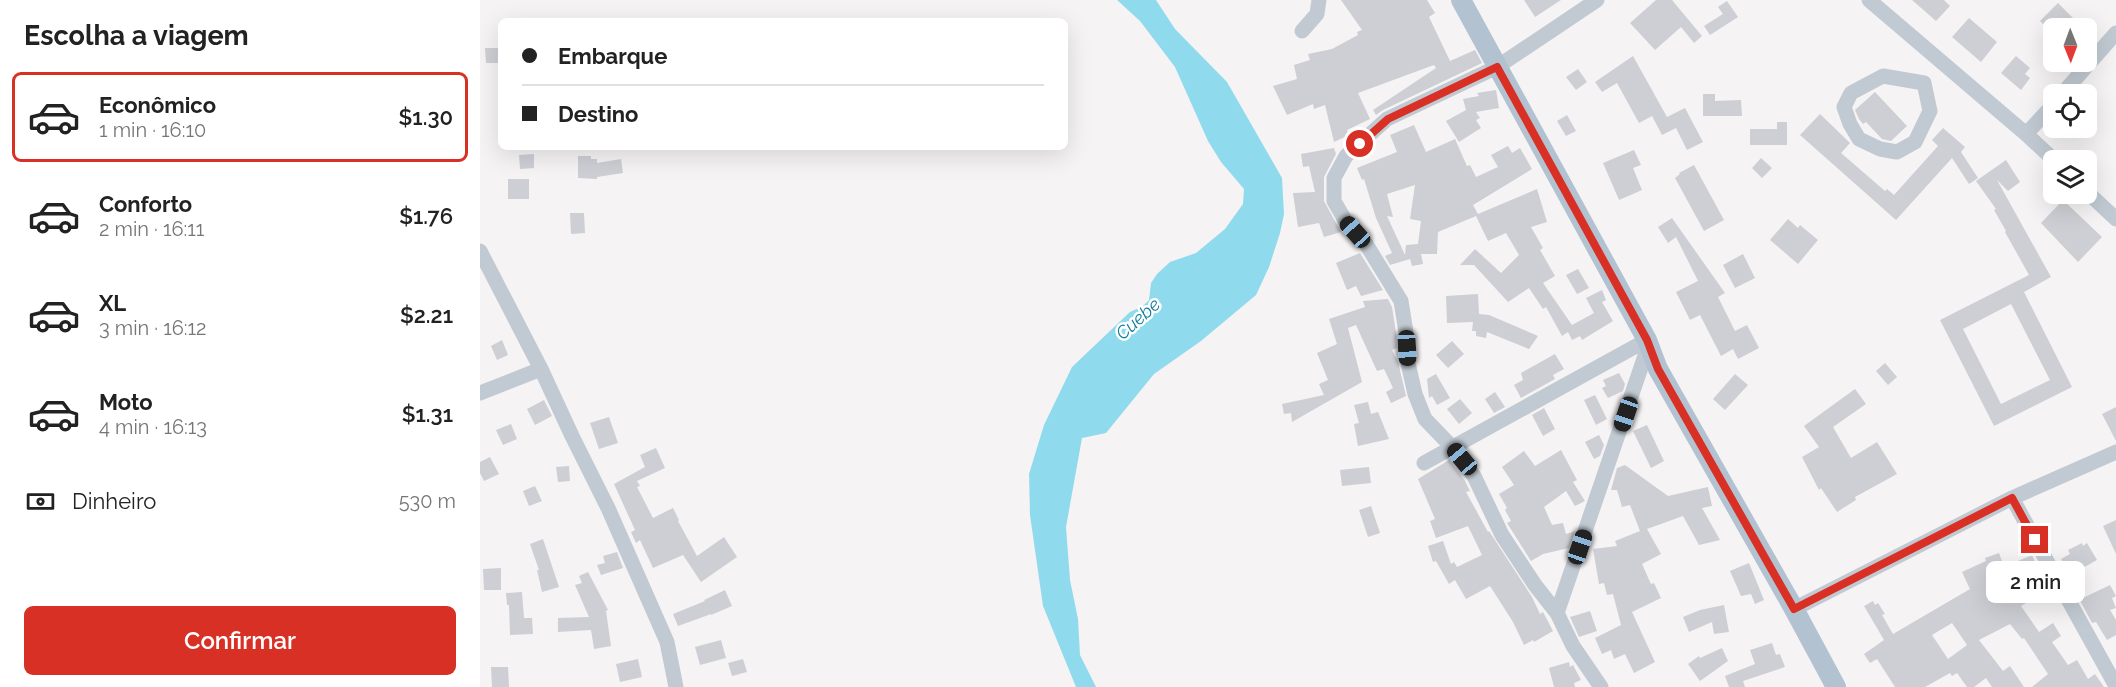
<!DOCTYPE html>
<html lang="pt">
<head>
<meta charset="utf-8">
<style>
	body { margin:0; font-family:Raleway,sans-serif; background:#f2f2f2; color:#222; height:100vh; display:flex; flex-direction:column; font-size:22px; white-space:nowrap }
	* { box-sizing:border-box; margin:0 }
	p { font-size:20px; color:#767676 }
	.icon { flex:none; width:33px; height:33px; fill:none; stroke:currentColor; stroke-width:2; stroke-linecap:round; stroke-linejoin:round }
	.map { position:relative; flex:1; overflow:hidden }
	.sheet { display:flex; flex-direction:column; background:#fff; width:480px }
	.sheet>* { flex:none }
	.hud { position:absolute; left:18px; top:18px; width:570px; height:132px; border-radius:9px; box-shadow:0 6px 24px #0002; display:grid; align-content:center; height:132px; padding:0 24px; background:#fff }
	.needle { width:39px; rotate:179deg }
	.tools { position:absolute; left:1563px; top:18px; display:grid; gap:12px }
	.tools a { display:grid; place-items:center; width:54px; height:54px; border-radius:9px; background:#fff; box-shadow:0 6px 24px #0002; font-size:30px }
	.end { position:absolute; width:27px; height:27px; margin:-14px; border:8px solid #d93025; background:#fff; box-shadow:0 0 0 3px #fff }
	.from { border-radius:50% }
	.bubble { position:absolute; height:42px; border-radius:9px; background:#fff; box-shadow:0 6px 24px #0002; font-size:20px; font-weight:600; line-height:42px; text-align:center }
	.car { position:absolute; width:18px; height:36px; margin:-18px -9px; border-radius:8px; box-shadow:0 0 4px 2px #0007; background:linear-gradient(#222 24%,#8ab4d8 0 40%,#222 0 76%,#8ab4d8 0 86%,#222 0) }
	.hud b { display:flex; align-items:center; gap:21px; height:57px; font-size:22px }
	.hud b+b { border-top:2px solid #e0e0e0 }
	.hud i { width:15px; height:15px; background:#222 }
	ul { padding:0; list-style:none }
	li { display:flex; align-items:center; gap:18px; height:90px; margin:0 12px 9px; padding:0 12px; border:3px solid transparent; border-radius:9px }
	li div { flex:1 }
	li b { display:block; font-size:22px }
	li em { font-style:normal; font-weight:600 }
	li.on { border-color:#d93025 }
	li>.icon { width:54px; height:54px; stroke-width:1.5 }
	h2 { padding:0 24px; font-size:27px; line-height:72px }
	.pay { display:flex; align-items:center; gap:15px; height:66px; padding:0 24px; font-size:22px }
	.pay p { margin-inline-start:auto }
	.action { display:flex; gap:12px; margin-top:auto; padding:12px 24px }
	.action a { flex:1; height:69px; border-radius:9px; background:#d93025; color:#fff; font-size:24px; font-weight:600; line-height:69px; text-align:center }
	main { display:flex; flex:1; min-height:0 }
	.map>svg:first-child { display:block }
	.water { fill:#90daee }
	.building { fill:#cdcfd5; fill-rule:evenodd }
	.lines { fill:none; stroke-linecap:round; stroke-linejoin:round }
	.minor { stroke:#c1cad2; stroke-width:15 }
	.major { stroke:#b3c2d1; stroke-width:20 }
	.route { stroke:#d93025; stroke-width:8 }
	.labels { text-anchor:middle; stroke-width:5; stroke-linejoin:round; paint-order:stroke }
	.water-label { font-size:18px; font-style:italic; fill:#0c7c9b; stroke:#fff }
</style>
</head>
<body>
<main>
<section class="sheet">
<h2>Escolha a viagem</h2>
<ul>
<li class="on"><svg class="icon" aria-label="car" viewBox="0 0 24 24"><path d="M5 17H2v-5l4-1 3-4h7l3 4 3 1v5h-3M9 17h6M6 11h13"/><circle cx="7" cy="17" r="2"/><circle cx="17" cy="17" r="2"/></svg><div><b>Econômico</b><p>1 min · 16:10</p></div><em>$1.30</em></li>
<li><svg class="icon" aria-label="car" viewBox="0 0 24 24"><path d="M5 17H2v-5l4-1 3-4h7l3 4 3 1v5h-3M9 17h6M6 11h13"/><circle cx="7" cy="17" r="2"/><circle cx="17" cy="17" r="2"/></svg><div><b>Conforto</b><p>2 min · 16:11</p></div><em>$1.76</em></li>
<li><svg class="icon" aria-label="car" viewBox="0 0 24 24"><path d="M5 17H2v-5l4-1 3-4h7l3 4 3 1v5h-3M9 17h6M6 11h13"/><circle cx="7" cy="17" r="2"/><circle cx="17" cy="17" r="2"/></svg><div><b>XL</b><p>3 min · 16:12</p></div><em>$2.21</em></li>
<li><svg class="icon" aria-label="car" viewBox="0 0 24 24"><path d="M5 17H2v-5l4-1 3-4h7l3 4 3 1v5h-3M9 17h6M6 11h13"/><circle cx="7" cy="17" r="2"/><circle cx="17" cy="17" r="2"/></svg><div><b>Moto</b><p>4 min · 16:13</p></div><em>$1.31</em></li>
</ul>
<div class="pay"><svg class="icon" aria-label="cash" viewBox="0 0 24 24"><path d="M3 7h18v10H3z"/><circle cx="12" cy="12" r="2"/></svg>Dinheiro<p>530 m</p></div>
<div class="action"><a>Confirmar</a></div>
</section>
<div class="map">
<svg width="1636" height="687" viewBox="0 0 1636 687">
	<rect width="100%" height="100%" fill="#f5f3f3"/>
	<path class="water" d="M 637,0 L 676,0 L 695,29 L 747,82 L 802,178 L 804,214 L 800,233 L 789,267 L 776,295 L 721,341 L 674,374 L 626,433 L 602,438 L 586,527 L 590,580 L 598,619 L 600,655 L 616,687 L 596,687 L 563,606 L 550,515 L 549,474 L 564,425 L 592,367 L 650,312 L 663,306 L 669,300 L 671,283 L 677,274 L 690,262 L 716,253 L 745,229 L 763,204 L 764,189 L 741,162 L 728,141 L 695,67 L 660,21 Z"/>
	<path class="building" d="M 861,0 L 947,0 L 955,13 L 949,17 L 970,61 L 995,50 L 1002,63 L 903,110 L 896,115 L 893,110 L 956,68 L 954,65 L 878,93 L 890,119 L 867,130 L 869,135 L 854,142 L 845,105 L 834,109 L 833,104 L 807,115 L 793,86 L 817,79 L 814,65 L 830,60 L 828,54 L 852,49 L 878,35 L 877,32 L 882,30 Z
		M 1044,0 L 1081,0 L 1055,17 Z
		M 1176,0 L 1192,0 L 1222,36 L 1214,43 L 1201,27 L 1175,50 L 1150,23 Z
		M 1432,0 L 1464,0 L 1470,6 L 1456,21 Z
		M 1247,1 L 1258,17 L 1230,35 L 1224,26 L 1243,14 L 1238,7 Z
		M 1578,3 L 1595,20 L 1586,28 L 1567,28 L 1560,21 Z
		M 1489,18 L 1517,42 L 1501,62 L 1472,37 Z
		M 5,48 L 18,48 L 19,63 L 6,63 Z
		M 1153,56 L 1187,117 L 1205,108 L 1223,142 L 1207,150 L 1196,128 L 1182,135 L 1172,116 L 1159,123 L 1137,83 L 1122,92 L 1115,82 Z
		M 1536,56 L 1550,68 L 1545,74 L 1550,78 L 1541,90 L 1521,73 Z
		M 1098,69 L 1107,82 L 1096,90 L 1086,77 Z
		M 1016,90 L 1019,108 L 996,112 L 1000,118 L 996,120 L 1001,128 L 979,142 L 966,121 L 986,110 L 983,99 L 999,96 L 997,93 Z
		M 1395,92 L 1427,126 L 1411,141 L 1402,139 L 1386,122 L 1383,124 L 1379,119 L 1375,110 Z
		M 1223,94 L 1235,94 L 1235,101 L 1261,100 L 1262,116 L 1223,116 Z
		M 1340,114 L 1370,143 L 1361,153 L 1405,191 L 1407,189 L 1414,195 L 1458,146 L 1452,140 L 1463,128 L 1485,147 L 1481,152 L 1498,178 L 1489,184 L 1472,158 L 1416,220 L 1320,135 Z
		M 1087,115 L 1096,131 L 1086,136 L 1077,121 Z
		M 1297,122 L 1307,122 L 1307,145 L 1270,145 L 1270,129 L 1297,129 Z
		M 934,125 L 946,152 L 975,139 L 987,166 L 990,165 L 996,177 L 1018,167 L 1011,155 L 1028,146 L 1032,153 L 1040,148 L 1052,169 L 993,205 L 998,214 L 1057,189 L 1067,222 L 1051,227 L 1063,248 L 1060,250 L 1075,276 L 1063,283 L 1092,325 L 1114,313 L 1106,298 L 1122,290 L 1126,300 L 1122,302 L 1133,321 L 1102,340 L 1100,336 L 1092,340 L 1088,332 L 1082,336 L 1066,307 L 1063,309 L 1049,288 L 1028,302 L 994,265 L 980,265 L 995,249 L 1021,273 L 1039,255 L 1026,233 L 1008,241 L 996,216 L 958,232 L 957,254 L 941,254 L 943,264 L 932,266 L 930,259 L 910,265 L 905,256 L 912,253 L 896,218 L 884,179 L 882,180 L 877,168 L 917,152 L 910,135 ZM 935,185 L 930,219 L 941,221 L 938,244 L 926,245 L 925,255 L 907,216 L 913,217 L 907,194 Z
		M 854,148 L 856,154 L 844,177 L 844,201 L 861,232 L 844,237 L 839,223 L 818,227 L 813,193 L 835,192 L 829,166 L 823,167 L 821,154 Z
		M 1154,150 L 1161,165 L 1153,168 L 1162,190 L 1139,200 L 1123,163 Z
		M 54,154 L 54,168 L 40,169 L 39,155 Z
		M 98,156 L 111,156 L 111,159 L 117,159 L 117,163 L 141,159 L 143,173 L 117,177 L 117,179 L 98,178 Z
		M 1281,158 L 1292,168 L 1282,178 L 1272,168 Z
		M 1526,160 L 1540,182 L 1528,191 L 1517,180 L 1571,277 L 1544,292 L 1592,387 L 1514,426 L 1460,320 L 1549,275 L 1525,232 L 1526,231 L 1514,210 L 1516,209 L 1496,181 ZM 1531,304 L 1570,380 L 1521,404 L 1483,329 Z
		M 1214,165 L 1244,220 L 1224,231 L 1195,178 L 1200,174 L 1199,173 Z
		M 28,179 L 49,179 L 49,199 L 28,199 Z
		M 1583,200 L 1622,237 L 1598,262 L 1561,223 Z
		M 90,213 L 104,213 L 105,233 L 91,234 Z
		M 1192,218 L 1245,293 L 1238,297 L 1255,331 L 1267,325 L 1279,348 L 1258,359 L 1253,349 L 1241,356 L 1220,315 L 1210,320 L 1196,292 L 1218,281 L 1196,237 L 1188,243 L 1178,227 Z
		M 1308,219 L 1318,228 L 1320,225 L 1338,240 L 1318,264 L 1290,240 Z
		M 880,253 L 903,290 L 881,296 L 876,286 L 867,290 L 856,263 Z
		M 1263,254 L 1275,278 L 1255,288 L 1243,265 Z
		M 1098,269 L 1109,288 L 1097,294 L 1086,275 Z
		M 998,294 L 999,314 L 1009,315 L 1058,336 L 1049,349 L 1007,332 L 1006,338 L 996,336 L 996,331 L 992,331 L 993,322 L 967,323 L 966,296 Z
		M 908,299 L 912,307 L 916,333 L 917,348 L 912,350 L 918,362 L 926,396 L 911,403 L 906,392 L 913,388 L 904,369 L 897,371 L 876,325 L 868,328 L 882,382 L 812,422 L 811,413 L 804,414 L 802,404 L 844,395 L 839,384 L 848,380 L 837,353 L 857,344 L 849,319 L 885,307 L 883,301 Z
		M 22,340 L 28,355 L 17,360 L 11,346 Z
		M 972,341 L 984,354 L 968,368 L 956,355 Z
		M 1075,354 L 1084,369 L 1073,375 L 1075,379 L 1041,398 L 1034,385 L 1043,380 L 1041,373 Z
		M 1405,363 L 1417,377 L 1408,385 L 1396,371 Z
		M 1139,373 L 1145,384 L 1143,391 L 1128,398 L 1122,388 L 1126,386 L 1123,380 Z
		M 956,374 L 970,398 L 957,405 L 952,396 L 949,398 L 947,379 Z
		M 1255,374 L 1268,385 L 1245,410 L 1233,399 Z
		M 1375,389 L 1386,404 L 1353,427 L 1371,458 L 1397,442 L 1417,474 L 1375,497 L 1376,500 L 1357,512 L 1341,488 L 1339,490 L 1322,457 L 1339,447 L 1324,426 Z
		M 1015,392 L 1025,407 L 1014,413 L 1005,399 Z
		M 1115,395 L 1127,419 L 1116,425 L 1104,400 Z
		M 980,399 L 992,413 L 979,424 L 967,409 Z
		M 64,400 L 72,416 L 55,425 L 47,409 Z
		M 888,402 L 891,414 L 898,412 L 909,439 L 878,446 L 874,424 L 879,423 L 874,405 Z
		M 1636,407 L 1636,441 L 1622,414 Z
		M 1064,408 L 1075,429 L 1063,436 L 1052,415 Z
		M 129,417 L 138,443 L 119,449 L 110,423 Z
		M 31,424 L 37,439 L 23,445 L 16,430 Z
		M 1167,425 L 1184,461 L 1171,468 L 1153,431 Z
		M 1119,435 L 1124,445 L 1120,456 L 1114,459 L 1105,442 Z
		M 176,448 L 185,468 L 157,481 L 160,486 L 157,487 L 173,518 L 193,508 L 199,520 L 198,521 L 217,556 L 244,537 L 257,557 L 221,582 L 203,555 L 173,568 L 160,540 L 156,543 L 151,532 L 155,530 L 134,484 L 165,467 L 160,455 Z
		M 1081,450 L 1097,480 L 1093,482 L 1105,501 L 1095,506 L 1086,491 L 1064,507 L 1072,525 L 1083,523 L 1086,534 L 1095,531 L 1089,548 L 1063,554 L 1051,561 L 1027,523 L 1031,521 L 1025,510 L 1027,508 L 1019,494 L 1034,485 L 1022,467 L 1044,451 L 1055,466 Z
		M 10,457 L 19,474 L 4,481 L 0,473 L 0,462 Z
		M 969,460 L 985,481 L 990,491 L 986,492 L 1008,532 L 1009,531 L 1052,597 L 1060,614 L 1063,612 L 1073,631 L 1054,642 L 1053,640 L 1044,645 L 1033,622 L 1010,586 L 986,599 L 975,580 L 969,584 L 956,561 L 953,562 L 948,546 L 963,541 L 971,564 L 974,562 L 977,567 L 1002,555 L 988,526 L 956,538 L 950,521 L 955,519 L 938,479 Z
		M 1145,465 L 1188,496 L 1228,487 L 1232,506 L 1222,508 L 1240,540 L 1219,545 L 1203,516 L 1167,529 L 1181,554 L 1162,564 L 1171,584 L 1174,583 L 1181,598 L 1152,612 L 1175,662 L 1154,673 L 1145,654 L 1134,659 L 1131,650 L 1122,654 L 1115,638 L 1141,625 L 1133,594 L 1127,595 L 1124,583 L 1119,584 L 1113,549 L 1137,546 L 1135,541 L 1160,531 L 1150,505 L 1142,507 L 1137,490 L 1131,490 L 1137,468 Z
		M 89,466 L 90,481 L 78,482 L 76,467 Z
		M 889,467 L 891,483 L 862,486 L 860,470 Z
		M 55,486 L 62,501 L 49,506 L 43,491 Z
		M 891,506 L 900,533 L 888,537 L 879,510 Z
		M 1636,520 L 1636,554 L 1623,526 Z
		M 63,539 L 79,587 L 62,592 L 57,570 L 59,570 L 50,544 Z
		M 1602,543 L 1603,546 L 1607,543 L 1617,560 L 1590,575 L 1581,559 L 1590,554 L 1588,550 Z
		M 137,552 L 143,568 L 121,575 L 117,565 L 125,563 L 123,556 Z
		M 1519,553 L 1524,567 L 1552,555 L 1568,591 L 1541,606 L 1559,632 L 1573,623 L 1581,636 L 1572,642 L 1588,665 L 1597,660 L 1608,679 L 1615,674 L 1624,687 L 1552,687 L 1568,674 L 1544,638 L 1542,639 L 1530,624 L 1499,640 L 1523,671 L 1530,666 L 1544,687 L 1512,687 L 1506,678 L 1494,687 L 1487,687 L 1477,673 L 1472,676 L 1470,673 L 1445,687 L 1415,687 L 1397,659 L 1390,663 L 1384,654 L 1404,640 L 1384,606 L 1393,601 L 1395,605 L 1398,603 L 1405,614 L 1402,615 L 1413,634 L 1490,589 L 1482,572 L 1506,561 L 1505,558 ZM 1472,623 L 1487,645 L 1468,659 L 1452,635 Z
		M 1269,563 L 1284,600 L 1275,604 L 1271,594 L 1261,596 L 1250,571 Z
		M 21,568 L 21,590 L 4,590 L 3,569 Z
		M 108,572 L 128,610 L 126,611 L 131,646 L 114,649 L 111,630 L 78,632 L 78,618 L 109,617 L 95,585 L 102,583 L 99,576 Z
		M 1630,585 L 1636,596 L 1632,598 L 1636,608 L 1630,610 L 1636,620 L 1636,635 L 1627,640 L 1616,622 L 1612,623 L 1595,591 L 1600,589 L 1605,597 Z
		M 245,590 L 252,606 L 231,615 L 231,614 L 198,626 L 193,614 L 225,601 L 224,600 Z
		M 42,592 L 44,618 L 52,618 L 53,634 L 30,635 L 29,605 L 27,605 L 26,593 Z
		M 1244,605 L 1249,632 L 1234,634 L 1232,622 L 1209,632 L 1203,617 L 1220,610 Z
		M 1110,611 L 1117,631 L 1099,637 L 1090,617 Z
		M 241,640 L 246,658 L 220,665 L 215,647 Z
		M 1292,643 L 1296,655 L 1300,654 L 1305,667 L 1263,681 L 1265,687 L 1249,687 L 1245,676 L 1275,664 L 1270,650 Z
		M 1242,648 L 1248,661 L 1220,681 L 1208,664 L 1219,656 L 1220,658 Z
		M 158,659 L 162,677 L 140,682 L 136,664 Z
		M 263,659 L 267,672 L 252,676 L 248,663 Z
		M 1089,662 L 1090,667 L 1093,665 L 1101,680 L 1094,683 L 1095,687 L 1074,687 L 1069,668 Z
		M 11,667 L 28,667 L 29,687 L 12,687 Z"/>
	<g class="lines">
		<path class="minor" d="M 1117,0 L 1017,67 L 907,119 L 866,156 L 854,178 L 854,201 L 865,220 L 886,244 L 921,301 L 926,332 L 928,363 L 935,394 L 945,419 L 971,446 L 994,476 L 1022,535 L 1055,585 L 1077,613 L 1093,646 L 1121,687
			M 1389,0 L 1546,134 L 1574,160
			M 822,31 L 837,14 L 839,0
			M 1403,76 L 1444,83 L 1450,111 L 1435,142 L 1417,152 L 1400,149 L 1379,139 L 1370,124 L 1364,107 L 1371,93 Z
			M 1582,94 L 1636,33
			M 1546,134 L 1574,104
			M 1606,191 L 1636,219
			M 0,251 L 61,369 L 92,436 L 128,508 L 187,642 L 196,687
			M 0,393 L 61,369
			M 944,463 L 1167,340
			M 1532,498 L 1636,686
			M 1314,609 L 1532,498 L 1636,452
			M 1077,613 L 1168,347"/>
		<path class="major" d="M 981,0 L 1167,340 L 1178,369 L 1314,609 L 1356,687"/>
	</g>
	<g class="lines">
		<path class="route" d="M 880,144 L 908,119 L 1017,67 L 1167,340 L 1178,369 L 1314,609 L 1532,498 L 1555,540"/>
	</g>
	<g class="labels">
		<g class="water-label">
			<text transform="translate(658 319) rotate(-42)" y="6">Cuebe</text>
		</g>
	</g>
</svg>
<div class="tools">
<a><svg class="needle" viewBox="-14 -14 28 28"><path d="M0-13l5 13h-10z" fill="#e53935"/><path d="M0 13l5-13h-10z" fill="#767676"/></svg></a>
<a><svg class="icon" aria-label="locate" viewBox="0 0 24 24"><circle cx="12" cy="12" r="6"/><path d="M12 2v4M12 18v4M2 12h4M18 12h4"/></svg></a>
<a><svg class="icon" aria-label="layers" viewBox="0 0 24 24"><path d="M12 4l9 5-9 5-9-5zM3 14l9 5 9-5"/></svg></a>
</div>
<i class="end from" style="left:880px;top:144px"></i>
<i class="end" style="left:1555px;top:540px"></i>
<div class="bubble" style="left:1506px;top:561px;width:99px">2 min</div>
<i class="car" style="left:875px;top:232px;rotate:318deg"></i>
<i class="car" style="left:927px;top:348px;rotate:177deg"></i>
<i class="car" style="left:1146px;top:414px;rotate:199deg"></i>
<i class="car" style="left:982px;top:459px;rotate:320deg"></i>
<i class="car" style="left:1100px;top:547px;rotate:19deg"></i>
<div class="hud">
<b><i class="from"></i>Embarque</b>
<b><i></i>Destino</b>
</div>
</div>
</main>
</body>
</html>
